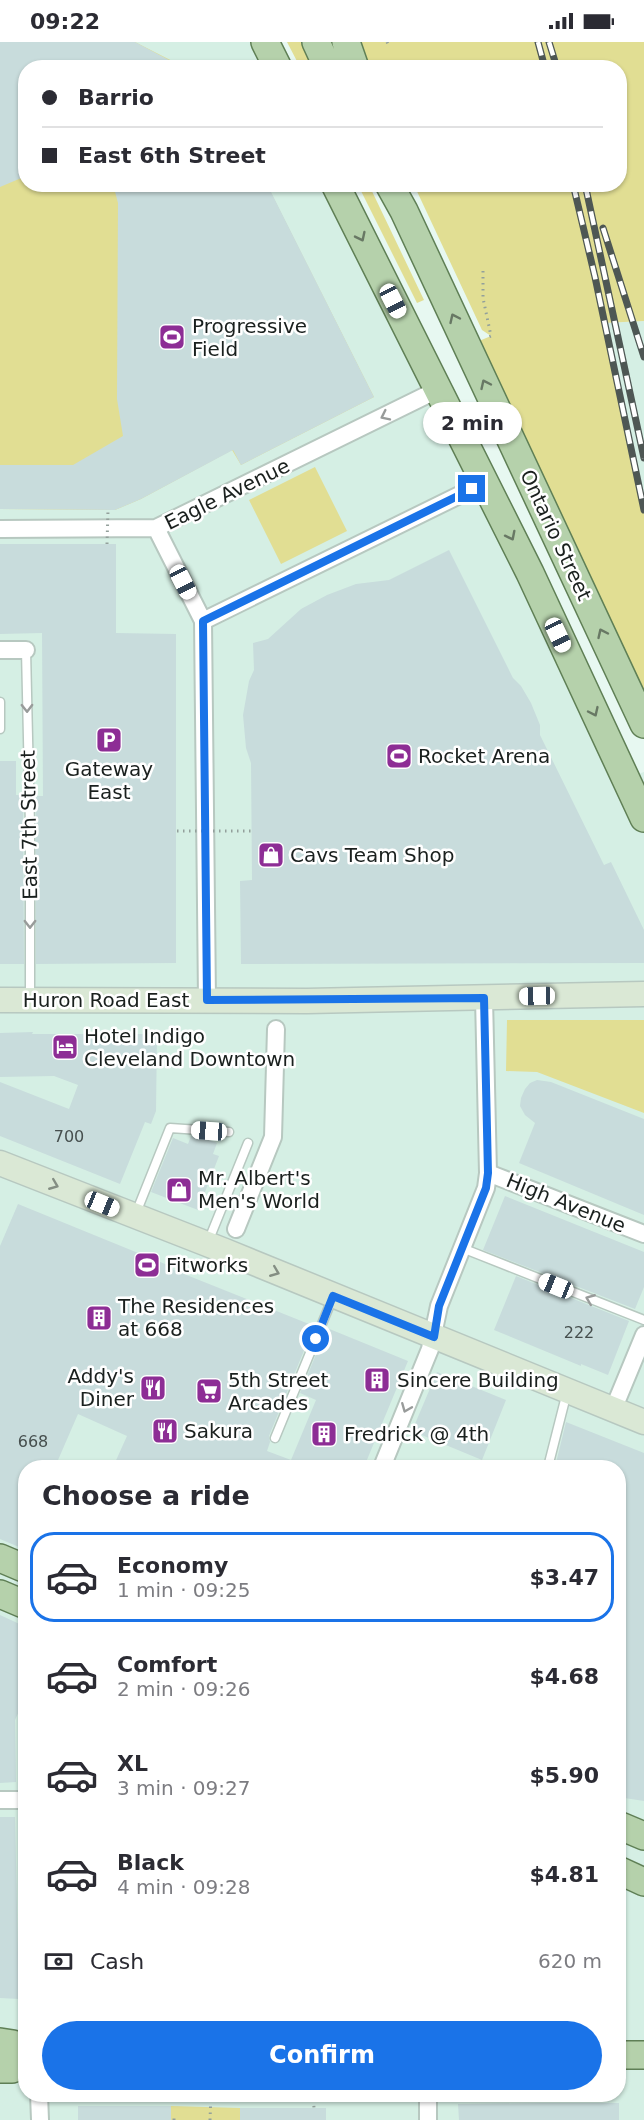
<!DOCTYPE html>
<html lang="en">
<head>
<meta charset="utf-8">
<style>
	body { margin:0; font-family:"DejaVu Sans",sans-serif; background:#f2f2f3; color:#2b2b33; height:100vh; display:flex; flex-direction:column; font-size:22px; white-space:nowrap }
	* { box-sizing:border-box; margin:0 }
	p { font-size:20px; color:#7c7c81 }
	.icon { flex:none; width:33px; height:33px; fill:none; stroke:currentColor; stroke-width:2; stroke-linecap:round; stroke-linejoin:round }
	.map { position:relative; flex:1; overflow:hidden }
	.side { position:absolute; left:18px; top:1418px; width:608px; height:642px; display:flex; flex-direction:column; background:#fff; border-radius:24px; box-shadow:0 2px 4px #0004 }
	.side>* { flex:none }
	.hud { position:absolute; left:18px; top:18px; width:609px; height:132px; border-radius:24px; box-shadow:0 2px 4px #0004; display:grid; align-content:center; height:132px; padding:0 24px; background:#fff }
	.end { position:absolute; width:27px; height:27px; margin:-14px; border:8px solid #1a73e8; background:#fff; box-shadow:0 0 0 3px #fff }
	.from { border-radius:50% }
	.bubble { position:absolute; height:42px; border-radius:21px; background:#fff; box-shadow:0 2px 4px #0004; font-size:20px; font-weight:700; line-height:42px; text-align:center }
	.car { position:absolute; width:18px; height:36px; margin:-18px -9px; border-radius:8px; box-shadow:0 0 4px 2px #0007; background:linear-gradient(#fff 24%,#345 0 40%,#fff 0 76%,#345 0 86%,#fff 0) }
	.hud b { display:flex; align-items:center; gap:21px; height:57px; font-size:22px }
	.hud b+b { border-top:2px solid #e1e1e2 }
	.hud i { width:15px; height:15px; background:#2b2b33 }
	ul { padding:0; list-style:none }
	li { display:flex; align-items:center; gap:18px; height:90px; margin:0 12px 9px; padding:0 12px; border:3px solid transparent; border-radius:24px }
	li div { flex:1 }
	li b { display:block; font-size:22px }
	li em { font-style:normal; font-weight:700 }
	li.on { border-color:#1a73e8 }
	li>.icon { width:54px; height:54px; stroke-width:1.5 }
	h2 { padding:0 24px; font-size:27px; line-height:72px }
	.pay { display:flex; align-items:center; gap:15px; height:66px; padding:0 24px; font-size:22px }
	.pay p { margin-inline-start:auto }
	.cta { display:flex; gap:12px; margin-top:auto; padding:12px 24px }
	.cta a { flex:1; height:69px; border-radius:36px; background:#1a73e8; color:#fff; font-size:24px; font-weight:700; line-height:69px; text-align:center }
	.status { display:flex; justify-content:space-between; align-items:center; height:42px; padding:0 30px; background:#fff; direction:ltr }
	.status svg { height:16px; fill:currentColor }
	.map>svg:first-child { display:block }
	.built { fill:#d5efe4; fill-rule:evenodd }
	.green { fill:#e1de93 }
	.building { fill:#c8dcdc }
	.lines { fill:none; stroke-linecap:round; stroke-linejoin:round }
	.lane-casing { stroke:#b7c8c0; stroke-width:11 }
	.street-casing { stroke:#b7c8c0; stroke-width:20 }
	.secondary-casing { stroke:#b7c8c0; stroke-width:27 }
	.primary-casing { stroke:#5f7f55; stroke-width:30 }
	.path { stroke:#93a09b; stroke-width:3; stroke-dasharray:1.5 4.5; stroke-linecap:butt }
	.lane { stroke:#fff; stroke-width:8 }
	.street { stroke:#fff; stroke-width:16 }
	.secondary { stroke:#dae8d5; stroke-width:24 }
	.primary { stroke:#b5d1ab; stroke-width:27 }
	.rail-casing { stroke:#4e5754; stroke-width:7 }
	.rail { stroke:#fff; stroke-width:4.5; stroke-dasharray:14; stroke-linecap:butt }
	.path-bridge { stroke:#93a09b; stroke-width:3; stroke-dasharray:1.5 4.5; stroke-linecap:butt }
	.oneway { stroke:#687864 }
	.oneway2 { stroke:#989b9a }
	.oneway3 { stroke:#848e83 }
	.route { stroke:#1a73e8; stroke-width:8 }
	.labels { text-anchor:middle; stroke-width:5; stroke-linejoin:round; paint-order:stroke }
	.number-label { font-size:16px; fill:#464f4e }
	.poi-label { font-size:20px; fill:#1a201e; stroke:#fff; text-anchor:start }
	.street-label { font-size:20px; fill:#1a201e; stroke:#fff }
</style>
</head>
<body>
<div class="status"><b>09:22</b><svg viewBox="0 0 49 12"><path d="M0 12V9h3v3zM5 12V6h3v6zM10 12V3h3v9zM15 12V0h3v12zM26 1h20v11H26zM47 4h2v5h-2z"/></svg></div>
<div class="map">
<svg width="644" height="2078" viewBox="0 0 644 2078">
	<rect width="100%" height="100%" fill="#e7f8f1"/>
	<path class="built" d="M 0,0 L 265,0 L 278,25 L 26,26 L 26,142 L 335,143 L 625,736 L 644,730 L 644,2078 L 0,2078 ZM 26,1425 L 618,1425 L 618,2052 L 26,2052 Z
		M 644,279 L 644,467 L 604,281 Z"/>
	<path class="green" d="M 0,0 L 135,0 L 184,25 L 26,26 L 26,142 L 267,143 L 374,355 L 241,423 L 232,408 L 141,457 L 115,468 L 0,467 Z
		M 287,0 L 301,0 L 313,25 L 300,25 Z
		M 359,0 L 644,0 L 644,279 L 604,281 L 644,467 L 644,682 L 467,304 L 491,294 L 482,288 L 414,143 L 620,142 L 620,26 L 368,25 Z
		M 358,143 L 369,143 L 424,258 L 417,261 Z
		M 315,425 L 347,489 L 281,522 L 249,458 Z
		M 507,978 L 644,978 L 644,1071 L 537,1030 L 506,1029 Z
		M 171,2064 L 240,2066 L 240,2078 L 171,2078 Z"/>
	<path class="building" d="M 0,0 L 135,0 L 184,26 L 26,26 L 26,134 L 0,145 Z
		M 113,142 L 267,142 L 374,355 L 241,423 L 233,408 L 141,457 L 115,468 L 0,467 L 0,423 L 73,423 L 123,394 L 117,357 L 118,161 Z
		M 0,502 L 116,502 L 116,591 L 176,592 L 176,921 L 36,922 L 36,754 L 43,754 L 42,591 L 0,592 Z
		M 449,508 L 513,636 L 521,644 L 531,661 L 540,683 L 540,693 L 604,823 L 611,820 L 644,888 L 644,921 L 241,922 L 240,839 L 252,838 L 251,721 L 246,706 L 243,673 L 249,639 L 254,628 L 253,601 L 268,597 L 301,567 L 327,553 L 356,542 L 389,538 Z
		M 0,719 L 16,719 L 16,753 L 23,753 L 24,922 L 0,922 Z
		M 33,990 L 32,992 L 157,992 L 156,1069 L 151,1082 L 145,1080 L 120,1142 L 0,1094 L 0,1040 L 69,1067 L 78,1043 L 54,1034 L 0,1035 L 0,991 Z
		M 537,1038 L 551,1040 L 644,1077 L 644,1173 L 519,1121 L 535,1081 L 525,1073 L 520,1064 L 521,1056 L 525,1047 L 530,1041 Z
		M 191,1094 L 199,1094 L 217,1101 L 213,1112 L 219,1114 L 198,1168 L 151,1150 L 173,1096 L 188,1102 Z
		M 505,1154 L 644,1210 L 644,1245 L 635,1267 L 483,1208 Z
		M 18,1162 L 170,1224 L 169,1226 L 314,1284 L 269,1394 L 270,1400 L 267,1409 L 291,1418 L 316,1358 L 300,1351 L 327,1286 L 408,1319 L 364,1425 L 113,1425 L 127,1394 L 78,1372 L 55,1425 L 26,1425 L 26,1491 L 19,1505 L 0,1497 L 0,1204 Z
		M 516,1234 L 629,1279 L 608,1333 L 581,1322 L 581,1324 L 494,1288 Z
		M 437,1330 L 506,1358 L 482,1418 L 412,1389 Z
		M 566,1380 L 644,1411 L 644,1759 L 618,1755 L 618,1425 L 555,1425 Z
		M 0,1573 L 26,1585 L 26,1654 L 15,1678 L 16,1740 L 0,1741 Z
		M 0,1775 L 15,1775 L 19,1957 L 0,1956 Z
		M 541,2061 L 619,2061 L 619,2078 L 459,2078 L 458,2062 Z
		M 78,2064 L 171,2064 L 171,2078 L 78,2078 Z
		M 240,2066 L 326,2066 L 326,2078 L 240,2078 Z"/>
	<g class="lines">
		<defs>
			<path id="lane" d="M 26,608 L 30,784 L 30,955
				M 0,660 L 0,687
				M 136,1171 L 170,1086 L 229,1090
				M 208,1200 L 248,1101
				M 462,1206 L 644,1278
				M 275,1396 L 333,1255
				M 548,1425 L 567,1350"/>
			<path id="street" d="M 156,486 L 203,579 L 207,958
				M 0,487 L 156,486 L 437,348
				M 203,579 L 484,441
				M 0,608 L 26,608
				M 488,1131 L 644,1192
				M 236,1187 L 273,1095 L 276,987
				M 613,1368 L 644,1293
				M 382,1425 L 430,1307 L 439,1264 L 486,1146 L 488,1131 L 484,956
				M 0,1758 L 26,1758
				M 39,2052 L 40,2078
				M 428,2078 L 428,2052"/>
			<path id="secondary" d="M 0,958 L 307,959 L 644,952
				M 0,1121 L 225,1209 L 644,1380"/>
			<path id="primary" d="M 265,0 L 278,26
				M 316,0 L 328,26
				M 346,0 L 355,26
				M 335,142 L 530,531 L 644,776
				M 389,142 L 404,169 L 644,682
				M 0,1516 L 26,1527
				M 0,1552 L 26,1563
				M 618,1783 L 644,1794
				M 618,1828 L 644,1840
				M 0,2000 L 13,2002 L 26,2008
				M 618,2013 L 644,2013
				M 0,2027 L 12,2027 L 26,2021"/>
		</defs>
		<use href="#lane" class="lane-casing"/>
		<use href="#street" class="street-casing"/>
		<use href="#secondary" class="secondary-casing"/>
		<use href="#primary" class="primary-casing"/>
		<path class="path" d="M 387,0 L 389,4
			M 483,229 L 483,256 L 491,294 L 486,296
			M 313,2052 L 314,2066
			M 174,2078 L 174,2076
			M 210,2078 L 211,2052"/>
		<use href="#lane" class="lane"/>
		<use href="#street" class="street"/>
		<use href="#secondary" class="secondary"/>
		<use href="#primary" class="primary"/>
		<defs>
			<path id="rail" d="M 538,0 L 545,26
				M 549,0 L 557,26
				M 573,142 L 595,235 L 644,468
				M 585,142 L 644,416
				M 603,186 L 644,315"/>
		</defs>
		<use href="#rail" class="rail-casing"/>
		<use href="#rail" class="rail"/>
		<path class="path-bridge" d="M 107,502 L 108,468
			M 177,789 L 251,789"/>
	</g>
	<defs><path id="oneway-chevron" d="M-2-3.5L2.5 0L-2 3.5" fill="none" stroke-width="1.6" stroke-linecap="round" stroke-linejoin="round" transform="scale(1.5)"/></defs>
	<g class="oneway">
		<use href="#oneway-chevron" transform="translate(361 195) rotate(64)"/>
		<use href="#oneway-chevron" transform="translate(454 276) rotate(-115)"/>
		<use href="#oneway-chevron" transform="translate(485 342) rotate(-115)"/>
		<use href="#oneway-chevron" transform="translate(511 494) rotate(63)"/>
		<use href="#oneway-chevron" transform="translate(602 591) rotate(-115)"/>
		<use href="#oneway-chevron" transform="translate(594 670) rotate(65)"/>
	</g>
	<g class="oneway2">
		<use href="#oneway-chevron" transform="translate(385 374) rotate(154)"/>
		<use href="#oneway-chevron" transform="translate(27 666) rotate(89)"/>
		<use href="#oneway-chevron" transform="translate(30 882) rotate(90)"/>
		<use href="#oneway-chevron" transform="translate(590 1257) rotate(-158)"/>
		<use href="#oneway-chevron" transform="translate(406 1366) rotate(112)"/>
	</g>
	<g class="oneway3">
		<use href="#oneway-chevron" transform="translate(54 1143) rotate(22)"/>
		<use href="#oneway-chevron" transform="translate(275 1230) rotate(22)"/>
	</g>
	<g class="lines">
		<path class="route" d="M 316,1297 L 333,1254 L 434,1295 L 439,1264 L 486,1146 L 488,1131 L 484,956 L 207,958 L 203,579 L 472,447"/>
	</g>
	<defs>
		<symbol id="stadium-square" viewBox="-11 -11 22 22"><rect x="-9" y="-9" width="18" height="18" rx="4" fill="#8d2d95" stroke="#fff"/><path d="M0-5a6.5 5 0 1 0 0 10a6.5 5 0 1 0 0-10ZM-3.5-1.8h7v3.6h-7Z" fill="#fff"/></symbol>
		<symbol id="parking-square" viewBox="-11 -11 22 22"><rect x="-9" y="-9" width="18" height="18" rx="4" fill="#8d2d95" stroke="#fff"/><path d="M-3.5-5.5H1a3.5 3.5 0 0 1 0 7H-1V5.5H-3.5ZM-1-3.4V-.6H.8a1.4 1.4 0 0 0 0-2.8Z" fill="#fff"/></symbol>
		<symbol id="shop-square" viewBox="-11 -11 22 22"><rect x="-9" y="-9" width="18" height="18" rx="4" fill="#8d2d95" stroke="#fff"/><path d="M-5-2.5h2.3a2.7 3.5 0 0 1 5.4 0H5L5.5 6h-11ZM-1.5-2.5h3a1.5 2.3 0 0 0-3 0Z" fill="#fff"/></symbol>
		<symbol id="hotel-square" viewBox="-11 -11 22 22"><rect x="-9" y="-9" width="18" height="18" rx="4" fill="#8d2d95" stroke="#fff"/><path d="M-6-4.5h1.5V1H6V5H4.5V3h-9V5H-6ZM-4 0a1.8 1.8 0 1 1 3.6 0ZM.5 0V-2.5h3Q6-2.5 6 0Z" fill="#fff"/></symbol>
		<symbol id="building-square" viewBox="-11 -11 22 22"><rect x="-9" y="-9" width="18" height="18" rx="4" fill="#8d2d95" stroke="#fff"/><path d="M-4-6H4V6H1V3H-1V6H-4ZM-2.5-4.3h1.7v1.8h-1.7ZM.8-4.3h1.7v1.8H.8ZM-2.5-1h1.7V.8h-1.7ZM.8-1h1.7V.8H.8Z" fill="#fff"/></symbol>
		<symbol id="restaurant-square" viewBox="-11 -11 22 22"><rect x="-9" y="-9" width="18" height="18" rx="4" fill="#8d2d95" stroke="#fff"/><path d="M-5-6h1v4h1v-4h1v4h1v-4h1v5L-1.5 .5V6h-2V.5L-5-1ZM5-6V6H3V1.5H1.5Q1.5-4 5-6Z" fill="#fff"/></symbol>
		<symbol id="supermarket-square" viewBox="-11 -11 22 22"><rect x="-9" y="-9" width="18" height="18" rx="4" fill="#8d2d95" stroke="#fff"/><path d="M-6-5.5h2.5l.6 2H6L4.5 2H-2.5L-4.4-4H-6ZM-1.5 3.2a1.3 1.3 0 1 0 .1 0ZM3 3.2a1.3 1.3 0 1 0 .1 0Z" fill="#fff"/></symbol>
	</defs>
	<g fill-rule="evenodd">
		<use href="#stadium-square" x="157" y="280" width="30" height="30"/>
		<use href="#parking-square" x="94" y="683" width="30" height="30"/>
		<use href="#stadium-square" x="384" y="699" width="30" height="30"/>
		<use href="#shop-square" x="256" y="798" width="30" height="30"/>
		<use href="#hotel-square" x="50" y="990" width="30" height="30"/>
		<use href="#shop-square" x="164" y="1133" width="30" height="30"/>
		<use href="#stadium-square" x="132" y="1208" width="30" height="30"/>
		<use href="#building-square" x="84" y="1261" width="30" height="30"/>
		<use href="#building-square" x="362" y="1323" width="30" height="30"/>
		<use href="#restaurant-square" x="138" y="1331" width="30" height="30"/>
		<use href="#supermarket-square" x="194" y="1334" width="30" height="30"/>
		<use href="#restaurant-square" x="150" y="1374" width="30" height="30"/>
		<use href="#building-square" x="309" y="1377" width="30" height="30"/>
	</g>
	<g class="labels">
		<g class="number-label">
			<text x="69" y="1100">700</text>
			<text x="579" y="1296">222</text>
			<text x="33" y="1405">668</text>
		</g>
		<g class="poi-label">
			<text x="192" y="291">Progressive<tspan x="192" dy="23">Field</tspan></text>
			<text x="418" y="721">Rocket Arena</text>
			<text x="109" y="734" text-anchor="middle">Gateway<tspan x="109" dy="23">East</tspan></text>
			<text x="290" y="820">Cavs Team Shop</text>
			<text x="84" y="1001">Hotel Indigo<tspan x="84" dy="23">Cleveland Downtown</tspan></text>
			<text x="198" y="1143">Mr. Albert's<tspan x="198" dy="23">Men's World</tspan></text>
			<text x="166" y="1230">Fitworks</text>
			<text x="118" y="1271">The Residences<tspan x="118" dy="23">at 668</tspan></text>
			<text x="134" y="1341" text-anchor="end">Addy's<tspan x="134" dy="23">Diner</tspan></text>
			<text x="228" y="1345">5th Street<tspan x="228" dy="23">Arcades</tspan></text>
			<text x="397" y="1345">Sincere Building</text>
			<text x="184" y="1396">Sakura</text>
			<text x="344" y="1399">Fredrick @ 4th</text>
		</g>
		<g class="street-label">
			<text transform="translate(227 452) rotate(-26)" y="7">Eagle Avenue</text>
			<text transform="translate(556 493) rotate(65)" y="7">Ontario Street</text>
			<text transform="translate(29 783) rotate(-91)" y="7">East 7th Street</text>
			<text x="106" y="965">Huron Road East</text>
			<text transform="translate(566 1161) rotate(22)" y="7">High Avenue</text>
		</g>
	</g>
</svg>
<i class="end from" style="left:316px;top:1297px"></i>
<i class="end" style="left:472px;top:447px"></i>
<div class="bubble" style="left:423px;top:360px;width:99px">2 min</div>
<i class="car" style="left:393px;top:259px;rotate:153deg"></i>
<i class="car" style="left:183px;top:540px;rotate:153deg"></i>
<i class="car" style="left:558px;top:593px;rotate:155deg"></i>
<i class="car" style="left:537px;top:954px;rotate:269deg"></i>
<i class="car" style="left:209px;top:1089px;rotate:274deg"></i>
<i class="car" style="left:102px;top:1162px;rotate:112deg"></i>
<i class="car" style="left:556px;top:1244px;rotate:292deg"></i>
<div class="hud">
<b><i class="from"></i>Barrio</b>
<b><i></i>East 6th Street</b>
</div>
<section class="side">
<h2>Choose a ride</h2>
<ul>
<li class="on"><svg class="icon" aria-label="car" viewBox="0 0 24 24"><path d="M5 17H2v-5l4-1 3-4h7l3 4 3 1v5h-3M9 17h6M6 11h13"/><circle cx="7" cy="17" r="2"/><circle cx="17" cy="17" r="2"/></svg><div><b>Economy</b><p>1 min · 09:25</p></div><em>$3.47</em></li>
<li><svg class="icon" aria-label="car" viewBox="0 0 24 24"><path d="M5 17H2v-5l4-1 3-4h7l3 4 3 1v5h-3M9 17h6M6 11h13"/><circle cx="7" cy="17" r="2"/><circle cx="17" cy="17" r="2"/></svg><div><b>Comfort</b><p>2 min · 09:26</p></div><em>$4.68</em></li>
<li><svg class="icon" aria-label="car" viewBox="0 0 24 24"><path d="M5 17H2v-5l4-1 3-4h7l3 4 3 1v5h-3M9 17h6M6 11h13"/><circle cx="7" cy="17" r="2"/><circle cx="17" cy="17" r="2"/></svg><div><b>XL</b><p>3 min · 09:27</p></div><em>$5.90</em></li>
<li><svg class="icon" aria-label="car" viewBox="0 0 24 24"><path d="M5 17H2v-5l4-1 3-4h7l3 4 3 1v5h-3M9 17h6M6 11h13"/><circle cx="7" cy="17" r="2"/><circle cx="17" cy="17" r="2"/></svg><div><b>Black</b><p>4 min · 09:28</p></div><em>$4.81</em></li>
</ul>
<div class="pay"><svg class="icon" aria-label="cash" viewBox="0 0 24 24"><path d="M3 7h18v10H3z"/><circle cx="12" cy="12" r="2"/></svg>Cash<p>620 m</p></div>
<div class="cta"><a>Confirm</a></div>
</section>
</div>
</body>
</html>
